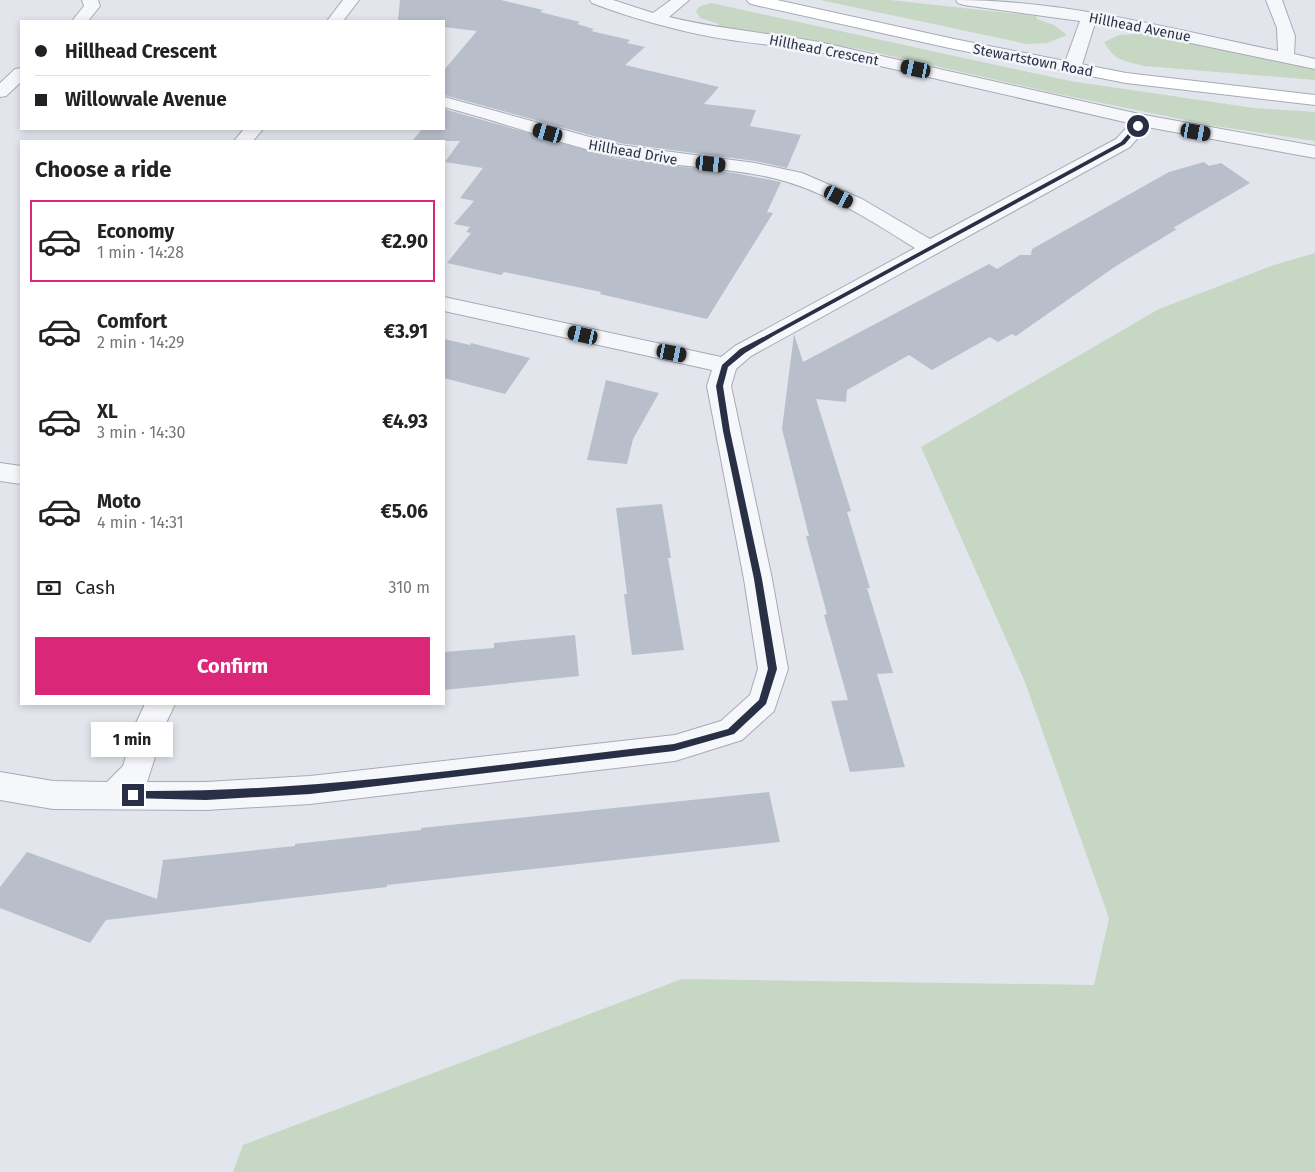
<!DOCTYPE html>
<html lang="en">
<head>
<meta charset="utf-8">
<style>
	body { margin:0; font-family:"Fira Sans",sans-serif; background:#f6f6f6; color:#222; height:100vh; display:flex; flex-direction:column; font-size:19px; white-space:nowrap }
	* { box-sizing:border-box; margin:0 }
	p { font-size:16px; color:#767676 }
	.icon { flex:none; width:28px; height:28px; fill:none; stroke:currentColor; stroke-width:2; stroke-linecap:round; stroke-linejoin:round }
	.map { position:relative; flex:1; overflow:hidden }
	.details { position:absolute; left:20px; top:140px; width:425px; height:565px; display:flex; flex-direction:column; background:#fff; border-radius:0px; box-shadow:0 2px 8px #0003 }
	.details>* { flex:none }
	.top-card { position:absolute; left:20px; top:20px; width:425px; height:110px; border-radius:0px; box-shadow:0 2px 8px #0003; display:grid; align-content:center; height:110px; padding:0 15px; background:#fff }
	.end { position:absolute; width:22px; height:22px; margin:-11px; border:6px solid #293046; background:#fff; box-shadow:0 0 0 2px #fff }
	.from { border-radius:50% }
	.bubble { position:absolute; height:35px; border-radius:0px; background:#fff; box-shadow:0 2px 8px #0003; font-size:16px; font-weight:700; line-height:35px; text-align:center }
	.car { position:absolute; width:15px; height:30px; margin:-15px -8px; border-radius:6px; box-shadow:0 0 4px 1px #0007; background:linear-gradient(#222 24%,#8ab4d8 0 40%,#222 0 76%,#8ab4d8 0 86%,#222 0) }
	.top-card b { display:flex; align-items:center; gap:18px; height:48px; font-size:19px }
	.top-card b+b { border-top:1px solid #e0e0e0 }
	.top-card i { width:12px; height:12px; background:#222 }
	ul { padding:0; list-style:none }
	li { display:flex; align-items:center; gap:15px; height:82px; margin:0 10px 8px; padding:0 5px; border:2px solid transparent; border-radius:0px }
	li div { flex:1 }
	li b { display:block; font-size:19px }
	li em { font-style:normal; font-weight:700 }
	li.on { border-color:#db2777 }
	li>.icon { width:45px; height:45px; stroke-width:1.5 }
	h2 { padding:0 15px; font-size:22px; line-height:60px }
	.pay { display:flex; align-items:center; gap:12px; height:55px; padding:0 15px; font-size:19px }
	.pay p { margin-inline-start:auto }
	.primary-button { display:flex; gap:10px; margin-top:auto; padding:10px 15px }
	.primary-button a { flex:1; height:58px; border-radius:0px; background:#db2777; color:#fff; font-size:20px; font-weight:700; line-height:58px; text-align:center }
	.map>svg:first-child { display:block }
	.green { fill:#c6d7c3 }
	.building { fill:#b9becb }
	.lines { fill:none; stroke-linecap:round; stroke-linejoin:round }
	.street-casing { stroke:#a7abb7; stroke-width:2 }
	.secondary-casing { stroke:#a7abb7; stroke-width:2 }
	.street { fill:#f6f7fa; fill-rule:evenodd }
	.secondary { fill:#fff; fill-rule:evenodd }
	.route { fill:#293046 }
	.labels { text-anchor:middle; stroke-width:5; stroke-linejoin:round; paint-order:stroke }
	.far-street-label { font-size:14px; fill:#293046; stroke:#f3f5f9 }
</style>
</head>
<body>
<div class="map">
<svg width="1315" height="1172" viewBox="0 0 1315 1172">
	<rect width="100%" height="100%" fill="#e3e5ec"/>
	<path class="green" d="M 820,0 L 890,0 L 1036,16 L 1037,19 L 1054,25 L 1067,35 L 1047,43 L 1027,44 Z
		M 711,3 L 1070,81 L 1254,108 L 1315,112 L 1315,141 L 1215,126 L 1063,95 L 860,49 L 718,26 L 719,24 L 700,18 L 696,11 L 700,6 Z
		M 1137,31 L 1315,68 L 1315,80 L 1144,66 C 1125,61 1114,61 1104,42 L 1119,35 L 1136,34 Z
		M 1315,253 L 1315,1172 L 233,1172 L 243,1145 L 682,979 L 1094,985 L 1109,918 L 1025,682 L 921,447 L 1159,309 L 1274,265 Z"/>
	<path class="building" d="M 400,0 L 501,0 L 543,10 L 540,12 L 580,22 L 577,24 L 594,29 L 591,31 L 630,40 L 627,43 L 645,47 L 625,65 L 719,87 L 704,104 L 756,110 L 750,126 L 801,135 L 787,168 L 755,161 L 619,143 L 444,95 L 444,70 L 477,31 L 444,27 L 444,21 L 398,20 Z
		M 444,109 L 619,159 L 734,173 L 781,182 L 767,212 L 773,213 L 707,319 L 600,294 L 601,292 L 504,272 L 501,275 L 447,263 L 471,233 L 466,232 L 470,227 L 454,224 L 474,201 L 460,198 L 483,168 L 445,162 L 460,141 L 412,141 L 422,129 L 444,129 Z
		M 1204,162 L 1209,166 L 1221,163 L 1250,183 L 1173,228 L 1177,229 L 1116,266 L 1016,336 L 1012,334 L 998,342 L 990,337 L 932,370 L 909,355 L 847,390 L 846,402 L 816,399 L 851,511 L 847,512 L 870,588 L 867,588 L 893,673 L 877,674 L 905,767 L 850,772 L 831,701 L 848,700 L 824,615 L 827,614 L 806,536 L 809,536 L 782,429 L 794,334 L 803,362 L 989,264 L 997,269 L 1020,255 L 1031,255 L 1032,249 L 1169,172 Z
		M 444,339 L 470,345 L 471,343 L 530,358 L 505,394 L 444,378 Z
		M 606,380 L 659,393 L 633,439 L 627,464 L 587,460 Z
		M 662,504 L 671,558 L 668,558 L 684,650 L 632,655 L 624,594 L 627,594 L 616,508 Z
		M 575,635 L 579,676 L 444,690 L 444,652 L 494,648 L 494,643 Z
		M 769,792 L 780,842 L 387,885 L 387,887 L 106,920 L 90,943 L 0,908 L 0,887 L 27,852 L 157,899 L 163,860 L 295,846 L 295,844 L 421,830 L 421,828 Z"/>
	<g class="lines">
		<defs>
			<path id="street" d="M 82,0 L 98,0 L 100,6 L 88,21 L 72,21 L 84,6 Z
				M 343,0 L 359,0 L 343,21 L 327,21 Z
				M 590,0 L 613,0 L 653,13 L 671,0 L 689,0 L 669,17 C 718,29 769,33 819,42 L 1139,114 L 1315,146 L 1315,158 L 1147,127 L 1130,147 L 751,356 L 736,369 L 731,386 L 772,579 L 788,669 L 774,711 L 742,740 L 675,761 L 310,804 L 206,810 L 53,809 L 0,800 L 0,772 L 53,781 L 107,782 L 123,766 L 136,723 L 145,704 L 175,704 L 166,723 L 147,782 L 206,782 L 310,776 L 675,735 L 721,721 L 750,695 L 758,669 L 744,579 L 707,386 L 712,370 L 444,311 L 444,297 L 721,357 L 735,346 L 915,248 C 870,220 824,190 773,178 C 722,166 670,167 619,157 C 559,144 503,122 444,107 L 444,97 L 619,145 L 755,163 L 802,173 L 862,199 L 930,239 L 1116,139 L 1129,125 L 1129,123 L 819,52 C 780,45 741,43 702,35 C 665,27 628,17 592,3 Z
				M 956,0 C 1065,0 1172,29 1278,51 L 1277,28 L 1266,0 L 1282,0 L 1295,36 L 1294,54 L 1315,59 L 1315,69 L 1095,23 L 1081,68 L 1078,72 L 1072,73 L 1066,72 L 1063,68 L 1080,21 L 964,5 L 958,3 Z
				M 21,68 L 21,82 L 6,96 L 0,97 L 0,83 L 15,69 Z
				M 244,129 L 263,129 L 253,141 L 234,141 Z
				M 0,463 L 21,466 L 21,484 L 0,481 Z"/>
			<path id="secondary" d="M 747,0 L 777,0 L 954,39 L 1126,73 L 1315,95 L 1315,105 L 1126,83 L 954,49 L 755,5 L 749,3 Z"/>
		</defs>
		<use href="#street" class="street-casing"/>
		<use href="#secondary" class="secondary-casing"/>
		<use href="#street" class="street"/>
		<use href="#secondary" class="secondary"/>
	</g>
	<path class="route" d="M 1136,125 L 1140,126 L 1125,144 L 775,335 L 745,353 L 728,367 L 723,386 L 730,431 L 762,579 L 777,669 L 766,704 L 734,734 L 674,751 L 310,794 L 206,800 L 130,798 L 130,793 L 133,791 C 315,793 495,764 674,744 L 728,729 L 759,700 L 768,669 L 754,579 L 723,431 L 716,386 L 722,365 L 740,349 L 771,333 L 1121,142 Z"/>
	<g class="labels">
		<g class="far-street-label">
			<text transform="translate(1140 27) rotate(11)" y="5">Hillhead Avenue</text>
			<text transform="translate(824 50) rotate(11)" y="5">Hillhead Crescent</text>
			<text transform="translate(1033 60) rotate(11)" y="5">Stewartstown Road</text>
			<text transform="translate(633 152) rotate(10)" y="5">Hillhead Drive</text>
		</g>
	</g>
</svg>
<i class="end from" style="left:1138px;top:126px"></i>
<i class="end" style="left:133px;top:795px"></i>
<div class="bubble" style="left:91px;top:722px;width:82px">1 min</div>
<i class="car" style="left:916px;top:69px;rotate:282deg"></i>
<i class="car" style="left:1196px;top:132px;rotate:100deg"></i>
<i class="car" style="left:548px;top:133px;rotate:286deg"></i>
<i class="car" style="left:711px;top:164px;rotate:96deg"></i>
<i class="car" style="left:839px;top:197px;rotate:117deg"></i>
<i class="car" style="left:583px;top:335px;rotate:283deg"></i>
<i class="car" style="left:672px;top:353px;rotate:101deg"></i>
<div class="top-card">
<b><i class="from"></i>Hillhead Crescent</b>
<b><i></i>Willowvale Avenue</b>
</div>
<section class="details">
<h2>Choose a ride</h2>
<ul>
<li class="on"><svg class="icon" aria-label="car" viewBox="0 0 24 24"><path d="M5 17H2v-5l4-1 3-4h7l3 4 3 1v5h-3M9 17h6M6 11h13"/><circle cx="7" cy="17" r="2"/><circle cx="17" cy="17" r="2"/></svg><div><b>Economy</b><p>1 min · 14:28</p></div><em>€2.90</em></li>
<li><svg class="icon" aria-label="car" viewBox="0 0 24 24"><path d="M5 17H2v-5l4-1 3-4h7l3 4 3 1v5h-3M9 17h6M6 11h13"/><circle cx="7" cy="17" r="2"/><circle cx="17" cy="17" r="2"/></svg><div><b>Comfort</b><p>2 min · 14:29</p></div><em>€3.91</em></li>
<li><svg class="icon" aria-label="car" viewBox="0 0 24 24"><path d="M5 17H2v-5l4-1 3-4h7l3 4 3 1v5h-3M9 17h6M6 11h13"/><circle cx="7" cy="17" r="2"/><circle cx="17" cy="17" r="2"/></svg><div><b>XL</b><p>3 min · 14:30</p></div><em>€4.93</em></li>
<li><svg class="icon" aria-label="car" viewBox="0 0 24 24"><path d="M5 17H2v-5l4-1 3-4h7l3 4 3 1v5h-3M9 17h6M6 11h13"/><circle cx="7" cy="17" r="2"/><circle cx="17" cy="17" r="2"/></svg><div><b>Moto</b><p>4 min · 14:31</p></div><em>€5.06</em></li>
</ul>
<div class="pay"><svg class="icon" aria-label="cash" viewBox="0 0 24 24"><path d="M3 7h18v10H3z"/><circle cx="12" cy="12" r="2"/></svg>Cash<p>310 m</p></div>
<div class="primary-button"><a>Confirm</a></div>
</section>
</div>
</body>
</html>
